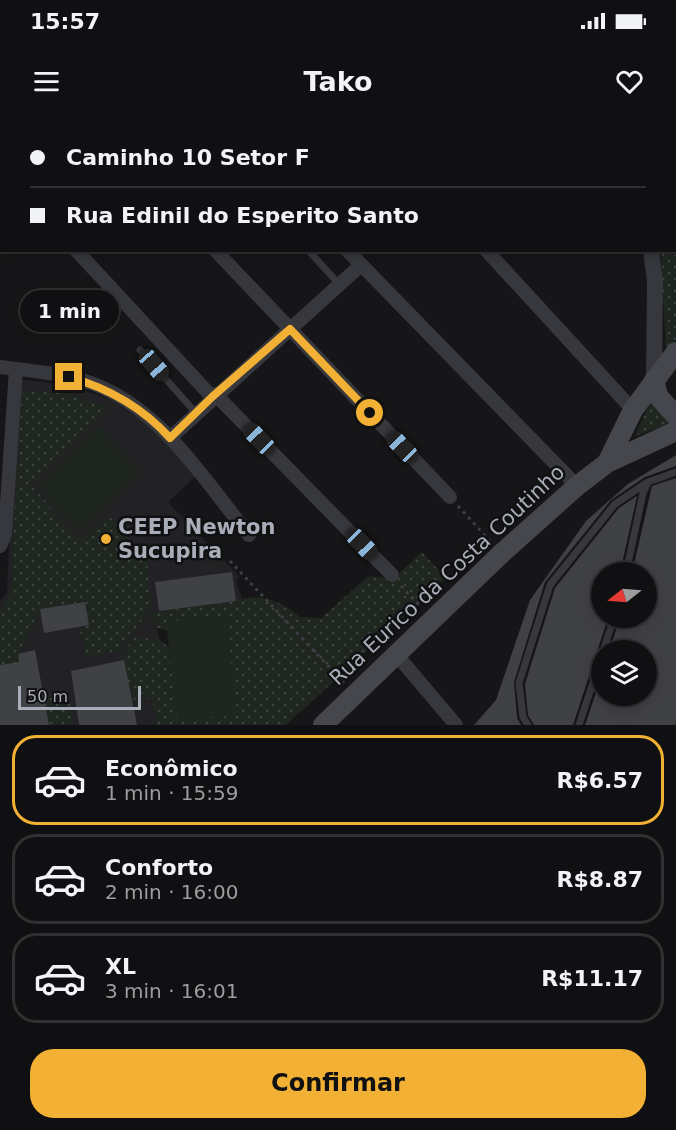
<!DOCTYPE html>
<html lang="pt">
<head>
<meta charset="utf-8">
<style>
	body { margin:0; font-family:"DejaVu Sans",sans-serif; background:#1e1e20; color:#f1f3f6; height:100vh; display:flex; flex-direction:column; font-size:22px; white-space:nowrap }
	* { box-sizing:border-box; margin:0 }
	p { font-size:20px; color:#9c9d9f }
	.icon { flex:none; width:33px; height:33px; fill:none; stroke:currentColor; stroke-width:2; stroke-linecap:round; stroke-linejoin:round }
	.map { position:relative; height:605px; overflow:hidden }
	.panel { display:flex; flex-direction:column; background:#101012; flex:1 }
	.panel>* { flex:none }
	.guide { position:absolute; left:0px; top:0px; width:676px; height:132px; box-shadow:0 3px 15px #0003,0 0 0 2px #303032; display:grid; align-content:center; height:132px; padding:0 30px; background:#101012 }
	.needle { width:39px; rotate:253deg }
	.tools { position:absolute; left:591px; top:442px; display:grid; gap:12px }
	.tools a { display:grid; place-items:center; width:66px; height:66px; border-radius:50%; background:#101012; box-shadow:0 3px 15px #0003,0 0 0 2px #303032; font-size:30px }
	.scale { position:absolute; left:18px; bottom:15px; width:123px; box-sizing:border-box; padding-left:6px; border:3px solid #a8adb8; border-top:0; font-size:16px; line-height:21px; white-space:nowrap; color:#a8adb8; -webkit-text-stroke:4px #111113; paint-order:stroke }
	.end { position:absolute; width:27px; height:27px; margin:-14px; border:8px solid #f2b134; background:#111; box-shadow:0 0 0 3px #111 }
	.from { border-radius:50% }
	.bubble { position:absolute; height:42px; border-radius:21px; background:#101012; box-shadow:0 3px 15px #0003,0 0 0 2px #303032; font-size:20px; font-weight:800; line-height:42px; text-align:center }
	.car { position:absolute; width:18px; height:36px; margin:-18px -9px; border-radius:8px; box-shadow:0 0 4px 2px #0007; background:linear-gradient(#222 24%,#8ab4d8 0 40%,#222 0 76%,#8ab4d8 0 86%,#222 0) }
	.guide b { display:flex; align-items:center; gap:21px; height:57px; font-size:22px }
	.guide b+b { border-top:2px solid #303032 }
	.guide i { width:15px; height:15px; background:#f1f3f6 }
	ul { padding:10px 0 0; list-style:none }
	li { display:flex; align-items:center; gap:18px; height:90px; margin:0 12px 9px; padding:0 18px; border:3px solid #303032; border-radius:24px }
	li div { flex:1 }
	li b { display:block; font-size:22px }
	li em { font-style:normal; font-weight:800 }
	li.active { border-color:#f2b134 }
	li>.icon { width:54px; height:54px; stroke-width:1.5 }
	.action { display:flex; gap:12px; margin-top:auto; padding:12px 30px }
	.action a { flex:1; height:69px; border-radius:24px; background:#f2b134; color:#111; font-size:24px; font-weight:800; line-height:69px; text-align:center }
	.status { display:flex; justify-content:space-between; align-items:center; height:42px; padding:0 30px; background:#101012; direction:ltr }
	.status svg { height:16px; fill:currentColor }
	header { display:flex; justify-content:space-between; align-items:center; height:78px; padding:0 30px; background:#101012; font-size:27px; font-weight:800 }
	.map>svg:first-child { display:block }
	.built { fill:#222225 }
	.green { fill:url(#green-dots) }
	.pitch { fill:#1e261f }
	.building { fill:#404145 }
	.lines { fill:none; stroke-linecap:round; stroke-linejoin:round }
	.path { stroke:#3d3f44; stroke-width:3; stroke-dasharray:3 4.5; stroke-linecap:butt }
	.service { stroke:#37383d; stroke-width:7 }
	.minor { stroke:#37383d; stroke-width:14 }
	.tertiary { stroke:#37383d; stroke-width:16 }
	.secondary { stroke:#45474d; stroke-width:20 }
	.route { stroke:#f2b134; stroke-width:8 }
	.poi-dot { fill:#f2b134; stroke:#111113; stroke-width:2 }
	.labels { text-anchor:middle; stroke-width:5; stroke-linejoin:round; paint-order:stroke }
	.poi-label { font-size:21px; font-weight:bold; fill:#a8adb8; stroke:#111113; text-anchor:start }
	.street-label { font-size:21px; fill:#a8adb8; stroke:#111113 }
</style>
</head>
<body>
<div class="status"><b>15:57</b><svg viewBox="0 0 49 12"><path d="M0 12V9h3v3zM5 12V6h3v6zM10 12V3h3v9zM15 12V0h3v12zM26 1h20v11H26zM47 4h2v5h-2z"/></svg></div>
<header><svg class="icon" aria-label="menu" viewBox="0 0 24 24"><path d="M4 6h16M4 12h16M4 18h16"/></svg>Tako<svg class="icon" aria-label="heart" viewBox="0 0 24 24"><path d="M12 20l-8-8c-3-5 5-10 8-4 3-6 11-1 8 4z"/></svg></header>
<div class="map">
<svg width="676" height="605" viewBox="0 0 676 605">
	<defs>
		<pattern id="green-dots" width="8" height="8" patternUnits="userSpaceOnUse" patternTransform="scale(1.5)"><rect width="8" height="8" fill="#1e261f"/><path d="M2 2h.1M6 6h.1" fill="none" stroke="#3c433d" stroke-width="1.8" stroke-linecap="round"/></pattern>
	</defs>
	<rect width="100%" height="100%" fill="#161618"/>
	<path class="built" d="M 16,259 L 70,265 L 113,281 L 169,319 L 198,354 L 168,382 L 239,456 L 236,460 L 245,488 L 155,498 L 176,605 L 0,605 L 0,482 L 7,472 Z"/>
	<path class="green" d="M 661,132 L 676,135 L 676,219 L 666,231 Z
		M 22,272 L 61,272 L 109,288 L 30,364 L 80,420 L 109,396 L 147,440 L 151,488 L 118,532 L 86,536 L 79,507 L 89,505 L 85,482 L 40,489 L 18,534 L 24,564 L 0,545 L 0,490 L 10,477 Z
		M 651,280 L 669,304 L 635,316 Z
		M 422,432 L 446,458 L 286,605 L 156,605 L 153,578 L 129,580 L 115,544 L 135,517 L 160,520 L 176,533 L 180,515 L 155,507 L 153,492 L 236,481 C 258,472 283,481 300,497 L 321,498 L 369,456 L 393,459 Z
		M 62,577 L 73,586 L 71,605 L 0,605 L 0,581 Z"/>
	<path class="pitch" d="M 99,307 L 141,352 L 80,411 L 37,366 Z
		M 226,496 L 237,595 L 177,601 L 166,502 Z"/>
	<path class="building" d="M 676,335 L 676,346 L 645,357 L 611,380 L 545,462 L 514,562 L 517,598 L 521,605 L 474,605 L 496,580 L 530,480 L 586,401 L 628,364 Z
		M 676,358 L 676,605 L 585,605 L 602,555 L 602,576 L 646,576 L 646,531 L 609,531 L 620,498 L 646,498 L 646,453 L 632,453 L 652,366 Z
		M 637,376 L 620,453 L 602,453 L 602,498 L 608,498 L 573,605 L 534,605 L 528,595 L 525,564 L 555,468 L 619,388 Z
		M 232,452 L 236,481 L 159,491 L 155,462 Z
		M 85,482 L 89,505 L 44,513 L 40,489 Z
		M 35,530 L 49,605 L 0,605 L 0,545 L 19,542 L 18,534 Z
		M 124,540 L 137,605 L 79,605 L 71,551 Z"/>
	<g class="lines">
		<path class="path" d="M 458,386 L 490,421
			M 230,441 L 344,563
			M 401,466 L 421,487"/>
		<path class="service" d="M 308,130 L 339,164
			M 140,230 L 196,293
			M 626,453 L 643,373 L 648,362 L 676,352
			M 603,531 L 614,498
			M 528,605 L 523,597 L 519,563 L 550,465 L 615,384 L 648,362
			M 579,605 L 602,535"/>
		<path class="minor" d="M 92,0 L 94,2
			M 225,0 L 226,2
			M 373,2 L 374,0
			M 515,2 L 517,0
			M 76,130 L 212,277
			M 215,130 L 450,377
			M 347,130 L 577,366
			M 486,130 L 633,290
			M 0,247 C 30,251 63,253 91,263 C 161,288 204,360 249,415
			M 215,274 L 392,455
			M 170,318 L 361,145
			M 0,426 L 5,414 L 16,249
			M 396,534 L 456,605"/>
		<path class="tertiary" d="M 593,0 L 594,2
			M 62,2 L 63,0
			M 0,107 L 2,104
			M 675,116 L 676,117
			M 651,130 L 655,161 L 654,260"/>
		<path class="secondary" d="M 654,260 L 658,276 L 676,296
			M 607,343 L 633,290 L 676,232
			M 323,605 L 502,433 L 577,366 L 607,343 L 676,311"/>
	</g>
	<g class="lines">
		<path class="route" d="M 69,257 C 108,268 142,287 170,318 L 212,277 L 290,209 L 370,293"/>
	</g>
	<circle class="poi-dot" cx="106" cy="419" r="6"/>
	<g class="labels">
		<g class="poi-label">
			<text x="118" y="414">CEEP Newton<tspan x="118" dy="24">Sucupira</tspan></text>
		</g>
		<g class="street-label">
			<text transform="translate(447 455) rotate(-43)" y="7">Rua Eurico da Costa Coutinho</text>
		</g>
	</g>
</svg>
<div class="tools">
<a><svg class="needle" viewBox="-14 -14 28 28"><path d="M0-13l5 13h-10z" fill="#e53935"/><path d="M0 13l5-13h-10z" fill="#9c9d9f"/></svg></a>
<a><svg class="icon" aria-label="layers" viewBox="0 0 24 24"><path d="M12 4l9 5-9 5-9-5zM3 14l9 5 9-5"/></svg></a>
</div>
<div class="scale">50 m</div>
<i class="end from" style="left:370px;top:293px"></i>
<i class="end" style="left:69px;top:257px"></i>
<div class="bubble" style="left:20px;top:170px;width:99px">1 min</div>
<i class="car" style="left:154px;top:245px;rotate:139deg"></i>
<i class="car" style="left:259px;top:319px;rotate:316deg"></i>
<i class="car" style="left:402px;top:327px;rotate:316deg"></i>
<i class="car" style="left:362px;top:424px;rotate:136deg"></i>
<div class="guide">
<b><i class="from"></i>Caminho 10 Setor F</b>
<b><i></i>Rua Edinil do Esperito Santo</b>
</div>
</div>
<section class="panel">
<ul>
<li class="active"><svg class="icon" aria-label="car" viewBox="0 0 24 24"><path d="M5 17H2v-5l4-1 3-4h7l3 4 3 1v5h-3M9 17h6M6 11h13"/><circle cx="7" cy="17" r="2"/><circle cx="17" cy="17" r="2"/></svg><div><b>Econômico</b><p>1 min · 15:59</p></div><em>R$6.57</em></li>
<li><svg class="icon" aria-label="car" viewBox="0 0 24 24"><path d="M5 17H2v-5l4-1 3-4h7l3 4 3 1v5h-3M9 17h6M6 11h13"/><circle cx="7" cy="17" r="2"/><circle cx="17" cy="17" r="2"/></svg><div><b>Conforto</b><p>2 min · 16:00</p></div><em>R$8.87</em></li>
<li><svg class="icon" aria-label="car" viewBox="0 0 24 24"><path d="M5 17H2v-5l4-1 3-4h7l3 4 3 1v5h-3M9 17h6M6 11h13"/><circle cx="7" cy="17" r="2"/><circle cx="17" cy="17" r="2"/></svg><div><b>XL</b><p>3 min · 16:01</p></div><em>R$11.17</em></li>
</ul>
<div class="action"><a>Confirmar</a></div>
</section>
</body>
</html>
